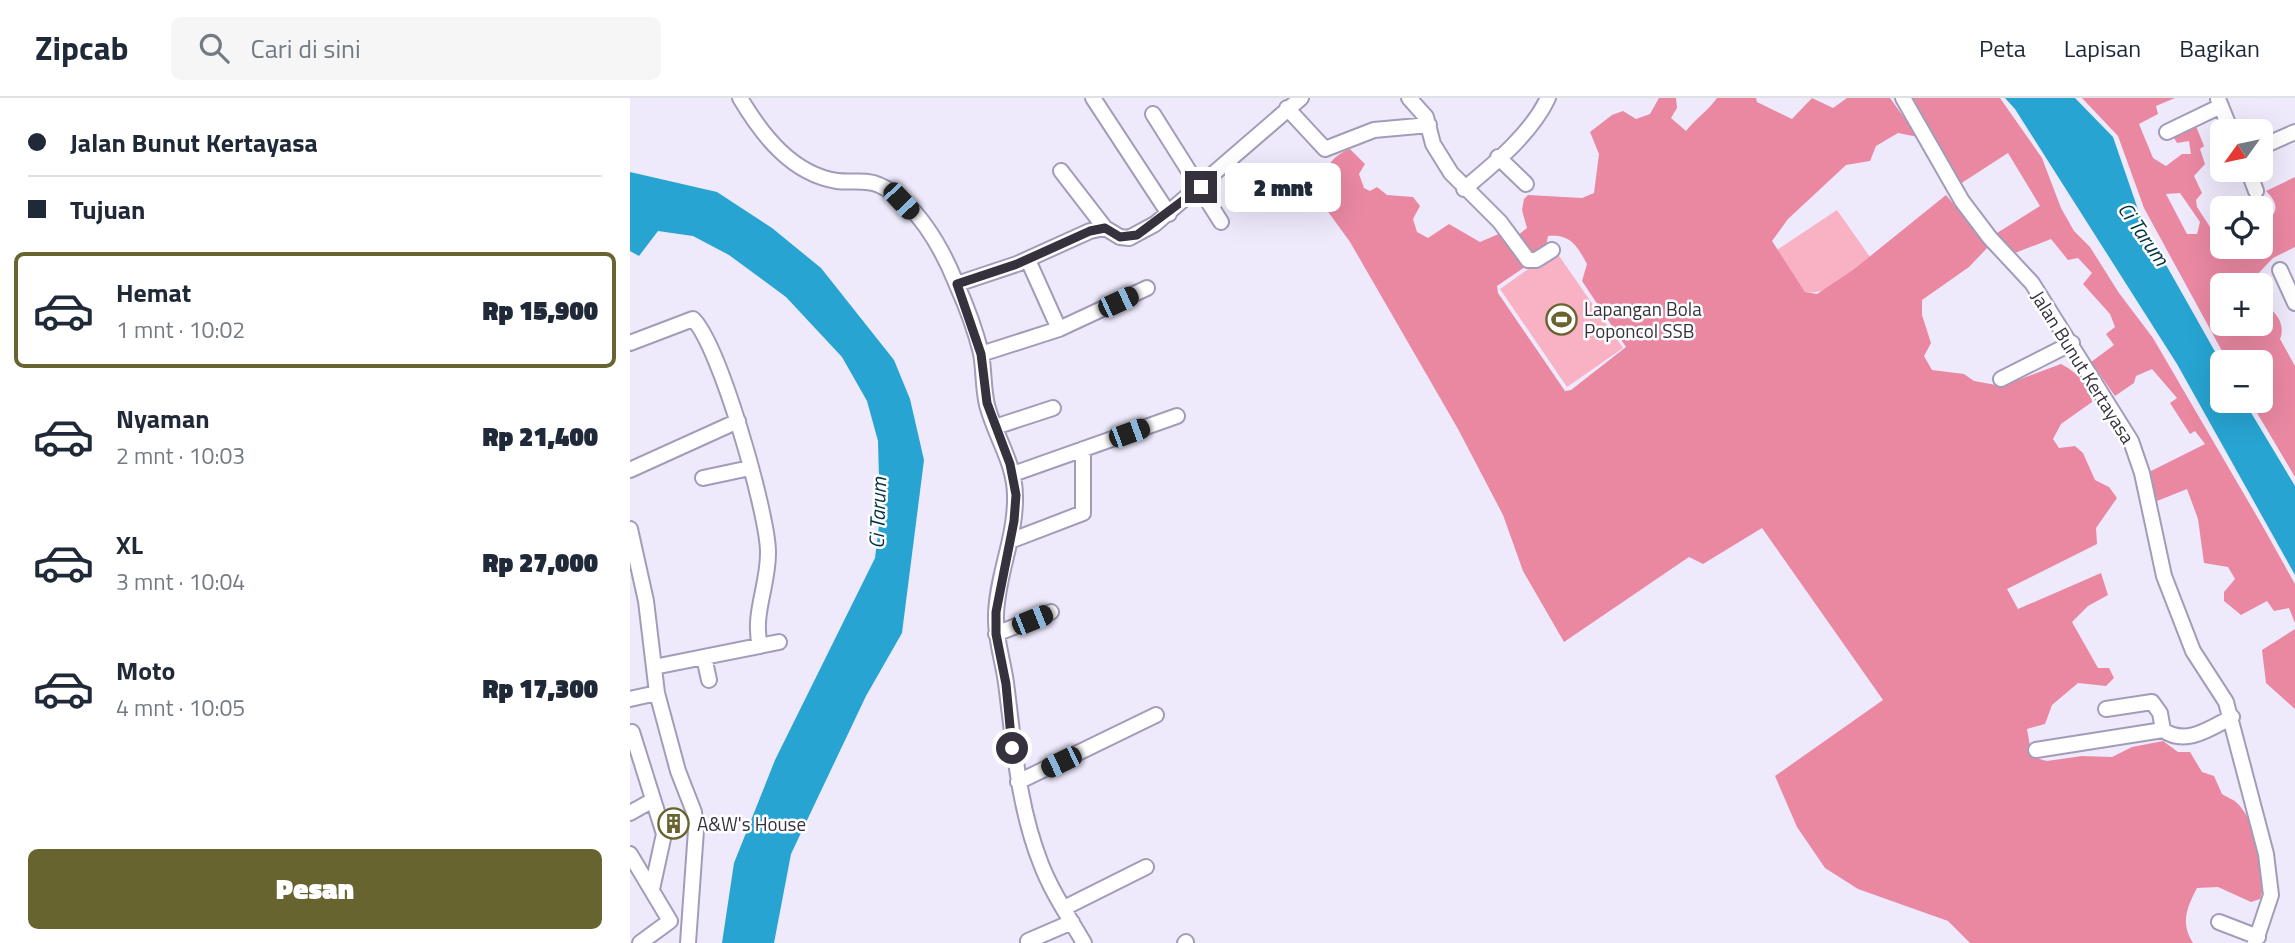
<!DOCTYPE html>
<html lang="id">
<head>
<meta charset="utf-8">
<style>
	body { margin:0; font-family:"Titillium Web",sans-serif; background:#f6f6f7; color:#1f2937; height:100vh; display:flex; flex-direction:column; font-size:26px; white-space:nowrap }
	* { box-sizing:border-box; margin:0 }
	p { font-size:23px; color:#747a83 }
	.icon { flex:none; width:38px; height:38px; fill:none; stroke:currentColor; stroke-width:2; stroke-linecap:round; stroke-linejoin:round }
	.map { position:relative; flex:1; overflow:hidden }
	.side { display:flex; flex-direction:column; background:#fff; width:630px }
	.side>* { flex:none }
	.guide { display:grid; align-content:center; height:154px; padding:0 28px; background:#fff }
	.needle { width:46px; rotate:237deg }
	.tools { position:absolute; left:1580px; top:21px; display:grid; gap:14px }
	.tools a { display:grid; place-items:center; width:63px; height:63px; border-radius:10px; background:#fff; box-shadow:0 7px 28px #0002; font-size:35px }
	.end { position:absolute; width:32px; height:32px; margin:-16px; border:9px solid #35323e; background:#fff; box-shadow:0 0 0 4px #fff }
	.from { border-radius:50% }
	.bubble { position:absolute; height:49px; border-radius:10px; background:#fff; box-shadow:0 7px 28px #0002; font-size:23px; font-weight:800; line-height:49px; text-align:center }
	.car { position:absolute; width:21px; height:42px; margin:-21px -10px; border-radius:9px; box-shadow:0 0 5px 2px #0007; background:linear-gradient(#222 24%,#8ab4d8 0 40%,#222 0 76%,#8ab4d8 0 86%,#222 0) }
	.guide b { display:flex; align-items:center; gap:24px; height:66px; font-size:26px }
	.guide b+b { border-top:2px solid #e0e1e3 }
	.guide i { width:18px; height:18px; background:#1f2937 }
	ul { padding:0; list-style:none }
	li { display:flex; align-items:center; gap:21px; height:116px; margin:0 14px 10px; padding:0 14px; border:4px solid transparent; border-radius:10px }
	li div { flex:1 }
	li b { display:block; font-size:26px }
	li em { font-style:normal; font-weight:800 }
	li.current { border-color:#676430 }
	li>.icon { width:63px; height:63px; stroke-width:1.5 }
	.button { display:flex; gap:14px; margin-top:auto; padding:14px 28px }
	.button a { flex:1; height:80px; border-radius:10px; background:#676430; color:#fff; font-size:28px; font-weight:800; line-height:80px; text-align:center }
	header { display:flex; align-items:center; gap:42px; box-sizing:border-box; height:98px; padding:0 35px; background:#fff; border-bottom:2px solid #e0e1e3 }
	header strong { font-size:33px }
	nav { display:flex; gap:38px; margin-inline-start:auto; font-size:24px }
	.search { width:490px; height:63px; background:#f6f6f7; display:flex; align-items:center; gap:18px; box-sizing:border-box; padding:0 24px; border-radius:10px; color:#747a83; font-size:26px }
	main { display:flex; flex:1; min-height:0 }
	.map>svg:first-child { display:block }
	.green { fill:#f9b2c3 }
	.forest { fill:#ea88a2; fill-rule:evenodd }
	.water { fill:#27a4d2 }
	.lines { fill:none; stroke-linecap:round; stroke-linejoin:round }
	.minor-casing { stroke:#a39cb9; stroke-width:18 }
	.minor { stroke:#fff; stroke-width:14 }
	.route { stroke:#35323e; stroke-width:9 }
	.labels { text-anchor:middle; stroke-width:5; stroke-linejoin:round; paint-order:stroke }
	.poi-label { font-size:19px; fill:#35323e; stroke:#fff; text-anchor:start }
	.street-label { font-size:19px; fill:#35323e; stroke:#fff }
	.water-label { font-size:21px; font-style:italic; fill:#003346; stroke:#fff }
</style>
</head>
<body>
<header>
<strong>Zipcab</strong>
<div class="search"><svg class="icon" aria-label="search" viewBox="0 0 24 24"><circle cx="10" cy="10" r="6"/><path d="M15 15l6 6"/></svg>Cari di sini</div>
<nav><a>Peta</a><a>Lapisan</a><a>Bagikan</a></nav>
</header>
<main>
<section class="side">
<div class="guide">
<b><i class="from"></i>Jalan Bunut Kertayasa</b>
<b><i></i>Tujuan</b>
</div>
<ul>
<li class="current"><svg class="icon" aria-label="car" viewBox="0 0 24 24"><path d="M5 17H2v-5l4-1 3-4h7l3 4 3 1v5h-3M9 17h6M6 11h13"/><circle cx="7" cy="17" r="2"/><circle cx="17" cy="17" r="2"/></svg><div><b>Hemat</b><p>1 mnt · 10:02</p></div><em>Rp 15,900</em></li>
<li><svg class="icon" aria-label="car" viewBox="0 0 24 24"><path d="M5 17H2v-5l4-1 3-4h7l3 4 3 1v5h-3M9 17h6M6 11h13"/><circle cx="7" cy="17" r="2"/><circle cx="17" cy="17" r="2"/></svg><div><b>Nyaman</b><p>2 mnt · 10:03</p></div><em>Rp 21,400</em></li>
<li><svg class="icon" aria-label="car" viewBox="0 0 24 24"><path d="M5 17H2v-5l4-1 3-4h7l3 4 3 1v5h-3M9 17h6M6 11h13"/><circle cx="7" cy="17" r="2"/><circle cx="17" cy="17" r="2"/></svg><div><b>XL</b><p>3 mnt · 10:04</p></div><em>Rp 27,000</em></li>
<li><svg class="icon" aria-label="car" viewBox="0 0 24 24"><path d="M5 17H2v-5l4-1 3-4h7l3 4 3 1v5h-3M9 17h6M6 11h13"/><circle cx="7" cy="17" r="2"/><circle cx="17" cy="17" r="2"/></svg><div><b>Moto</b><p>4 mnt · 10:05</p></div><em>Rp 17,300</em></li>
</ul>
<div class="button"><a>Pesan</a></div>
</section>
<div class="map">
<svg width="1665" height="845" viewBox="0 0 1665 845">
	<rect width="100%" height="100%" fill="#eeeafc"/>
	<path class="green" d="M 1207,112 L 1240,159 C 1221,173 1200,198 1175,194 L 1147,152 Z
		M 925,152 L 993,250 L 937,289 L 870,191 Z"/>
	<path class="forest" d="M 1029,0 L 1046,0 L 1047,10 L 1041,20 L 1056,33 C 1066,20 1078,13 1087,0 L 1126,0 L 1127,4 L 1162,21 L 1182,0 L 1203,10 L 1217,0 L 1260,0 L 1288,39 L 1268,35 L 1246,48 L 1240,63 L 1216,67 L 1158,121 L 1142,143 L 1175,194 L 1187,196 L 1223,172 L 1316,97 L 1359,148 L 1339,169 L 1292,202 L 1292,217 L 1301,245 L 1294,258 L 1302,272 L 1334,276 L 1344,283 L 1372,288 L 1431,266 C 1445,273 1462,288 1462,304 L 1431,326 L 1423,341 L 1429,350 L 1445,348 L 1453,355 L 1465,382 L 1479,389 L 1487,400 L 1466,430 L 1467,446 L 1377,491 L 1388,511 L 1471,475 L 1478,497 L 1458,508 L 1442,524 L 1468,570 L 1479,570 L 1484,580 L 1476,588 L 1448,585 L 1422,607 L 1415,626 L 1397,631 L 1402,659 L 1417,663 L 1452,658 L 1482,659 L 1502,649 L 1533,643 L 1548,654 L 1560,654 L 1572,674 L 1584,678 L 1592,696 C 1596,699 1603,701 1607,705 C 1626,723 1640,777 1630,801 L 1621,804 L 1588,789 L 1567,790 C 1557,809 1550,825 1563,845 L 1340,845 L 1318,823 L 1228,791 L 1195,770 L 1167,729 L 1145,678 L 1253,602 L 1132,430 L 1073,466 L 1059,459 L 934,544 L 893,473 L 873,417 L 828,331 L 720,144 L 691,104 C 691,81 695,60 720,51 L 735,66 L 729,76 L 734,90 L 740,93 L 747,89 L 757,97 L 783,99 L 790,108 L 783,121 L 787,134 L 798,140 L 819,126 L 850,144 L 871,135 L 898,167 L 867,188 L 868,195 L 935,293 L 941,292 L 996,249 L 952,183 L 957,166 C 947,148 941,136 918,138 L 915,153 L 900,156 L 887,138 L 897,130 L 892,112 L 894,101 L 898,97 L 952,100 L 964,95 L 969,56 L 960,34 L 982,17 L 993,13 L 1006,21 L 1020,16 Z
		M 1283,0 L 1370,0 L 1412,60 L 1431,110 L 1444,133 L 1460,149 L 1489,195 L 1523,240 L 1632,427 L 1665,486 L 1665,525 L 1659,510 L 1644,513 L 1637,503 L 1611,517 L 1594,503 L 1594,494 L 1605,481 L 1598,469 L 1574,465 L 1568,421 L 1557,391 L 1527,403 L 1519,374 L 1575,346 L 1565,333 L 1560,336 L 1540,305 L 1547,300 L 1522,271 L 1506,278 L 1504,285 L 1485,298 L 1461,264 L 1484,247 L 1476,236 L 1485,229 L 1480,216 L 1453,186 L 1462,175 L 1448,160 L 1438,162 L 1421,141 L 1385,155 L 1367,135 L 1410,108 L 1378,55 L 1330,86 Z
		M 1452,0 L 1545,0 L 1526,8 L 1528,16 L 1509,26 L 1523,60 L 1536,68 L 1552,56 L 1561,56 L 1559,43 L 1547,45 L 1541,35 L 1564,23 L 1574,48 L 1570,51 L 1575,66 L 1564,78 L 1572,95 L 1566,102 L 1567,109 L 1580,129 L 1592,123 L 1592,149 L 1631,149 L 1631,129 C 1646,116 1652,109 1636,93 L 1665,79 L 1665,149 L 1643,160 L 1623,181 L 1624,187 L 1592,187 L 1592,226 L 1631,226 L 1631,206 C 1646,211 1656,227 1650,241 L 1665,268 L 1665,379 L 1620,303 L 1631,303 L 1631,264 L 1598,264 L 1514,110 L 1488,38 ZM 1550,95 L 1570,124 L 1567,136 L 1557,136 L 1536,96 Z
		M 1665,531 L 1665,611 L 1636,585 L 1632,552 Z"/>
	<path class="water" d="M 1375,0 L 1445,0 L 1483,39 L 1513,126 L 1592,266 L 1592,303 L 1614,303 L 1665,388 L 1665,477 L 1547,266 L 1385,11 Z
		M 0,74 L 87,94 L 142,130 L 191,170 L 264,262 L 280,301 L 294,362 L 272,535 L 236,598 L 161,756 L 144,845 L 92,845 L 104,765 L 145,662 L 245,460 L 250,419 L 248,343 L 237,303 L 212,259 L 156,199 L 99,157 L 63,138 L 28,133 L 9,158 L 0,153 Z"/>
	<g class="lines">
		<defs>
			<path id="minor" d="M 110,0 C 132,37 162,76 207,83 C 221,85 236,81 249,87 C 286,103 312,150 326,185 C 336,207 345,231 351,255 C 354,272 353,290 357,307 C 365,338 385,365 385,398 C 386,439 367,477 366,517 C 365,541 373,562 376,585 C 384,646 388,708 411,766 C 422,795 439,819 454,845
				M 463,0 L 539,116
				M 779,0 L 796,19 L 803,46 L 821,75 L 870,124 L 898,162 L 906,162 L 922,152
				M 1273,0 L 1332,103 L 1360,140 L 1402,185 L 1501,343 L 1512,375 L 1534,478 L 1563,553 L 1596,604 L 1636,756 L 1641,797 L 1625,845
				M 1588,1 L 1601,33
				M 657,10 L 695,51 L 744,32 L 799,27
				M 523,16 L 591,124
				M 1537,34 L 1591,8
				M 1631,49 L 1665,34
				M 868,59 L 896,86
				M 1618,72 L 1626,93
				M 431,73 L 475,130
				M 834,91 C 864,66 901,36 918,0
				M 398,162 L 429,231
				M 1650,172 L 1665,205
				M 327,186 L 387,166 L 460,133 L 475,130 L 490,139 L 499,140 L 525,126 L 671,0
				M 0,245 L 63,221 C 90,248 137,413 138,453 C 139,486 122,516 130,548
				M 351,256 L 429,231 L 517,190
				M 1371,281 L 1442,245
				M 365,329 L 423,310
				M 0,372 L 108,323
				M 383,376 L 547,318
				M 73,380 L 120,370
				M 0,431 L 16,503 L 27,595
				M 380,443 L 453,415 L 453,351
				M 366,536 L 421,514
				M 74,559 L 79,582
				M 24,569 L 149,544
				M 0,601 L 27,595 L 48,673 L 64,714 L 66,732 L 58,845
				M 1476,611 L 1522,604 L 1530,615 L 1533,632
				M 2,634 L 34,736 L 22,791
				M 1406,652 L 1533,632 C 1556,648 1579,631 1602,619
				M 388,684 L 526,617
				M 0,715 L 23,702
				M 0,756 L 40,823 L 10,845
				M 434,810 L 516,769
				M 1589,824 L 1628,839
				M 398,843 L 442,824
				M 555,845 L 556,844"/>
		</defs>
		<use href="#minor" class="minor-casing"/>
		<use href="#minor" class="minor"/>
	</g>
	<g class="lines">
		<path class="route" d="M 382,650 L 376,586 L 366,536 L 366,514 L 384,423 L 386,397 L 380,366 L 357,305 L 351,256 L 327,186 L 387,166 L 460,133 L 475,130 L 490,139 L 507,137 L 571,89"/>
	</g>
	<defs>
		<symbol id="stadium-ring" viewBox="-11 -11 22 22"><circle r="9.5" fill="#fff" stroke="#676430" stroke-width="1.5"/><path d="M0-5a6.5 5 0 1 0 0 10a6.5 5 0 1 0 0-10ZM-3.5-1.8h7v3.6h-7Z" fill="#676430"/></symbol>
		<symbol id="building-ring" viewBox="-11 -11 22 22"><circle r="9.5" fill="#fff" stroke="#676430" stroke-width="1.5"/><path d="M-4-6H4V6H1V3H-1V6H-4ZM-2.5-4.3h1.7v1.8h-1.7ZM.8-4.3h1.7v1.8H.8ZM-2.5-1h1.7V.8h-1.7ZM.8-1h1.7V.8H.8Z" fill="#676430"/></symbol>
	</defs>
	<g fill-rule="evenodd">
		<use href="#stadium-ring" x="914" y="204" width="35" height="35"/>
		<use href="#building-ring" x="26" y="708" width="35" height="35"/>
	</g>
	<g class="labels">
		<g class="poi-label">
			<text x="954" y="218">Lapangan Bola<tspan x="954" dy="22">Poponcol SSB</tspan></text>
			<text x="67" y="733">A&amp;W's House</text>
		</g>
		<g class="street-label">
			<text transform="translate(1453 269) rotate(58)" y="7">Jalan Bunut Kertayasa</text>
		</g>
		<g class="water-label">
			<text transform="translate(1513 136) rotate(55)" y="7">Ci Tarum</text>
			<text transform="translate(248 415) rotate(-88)" y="7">Ci Tarum</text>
		</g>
	</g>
</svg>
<div class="tools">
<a><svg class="needle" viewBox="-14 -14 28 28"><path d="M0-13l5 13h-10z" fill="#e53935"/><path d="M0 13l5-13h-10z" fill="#747a83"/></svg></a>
<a><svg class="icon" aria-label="locate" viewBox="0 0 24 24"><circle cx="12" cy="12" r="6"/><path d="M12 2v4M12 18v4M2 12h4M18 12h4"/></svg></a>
<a>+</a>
<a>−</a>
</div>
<i class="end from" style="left:382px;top:650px"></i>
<i class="end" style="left:571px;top:89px"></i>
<div class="bubble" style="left:595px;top:65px;width:116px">2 mnt</div>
<i class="car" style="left:271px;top:103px;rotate:137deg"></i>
<i class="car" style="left:488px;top:204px;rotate:65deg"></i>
<i class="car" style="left:499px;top:335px;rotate:70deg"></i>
<i class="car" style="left:402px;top:522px;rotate:68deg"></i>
<i class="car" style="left:431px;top:664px;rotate:244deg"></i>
</div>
</main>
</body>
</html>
